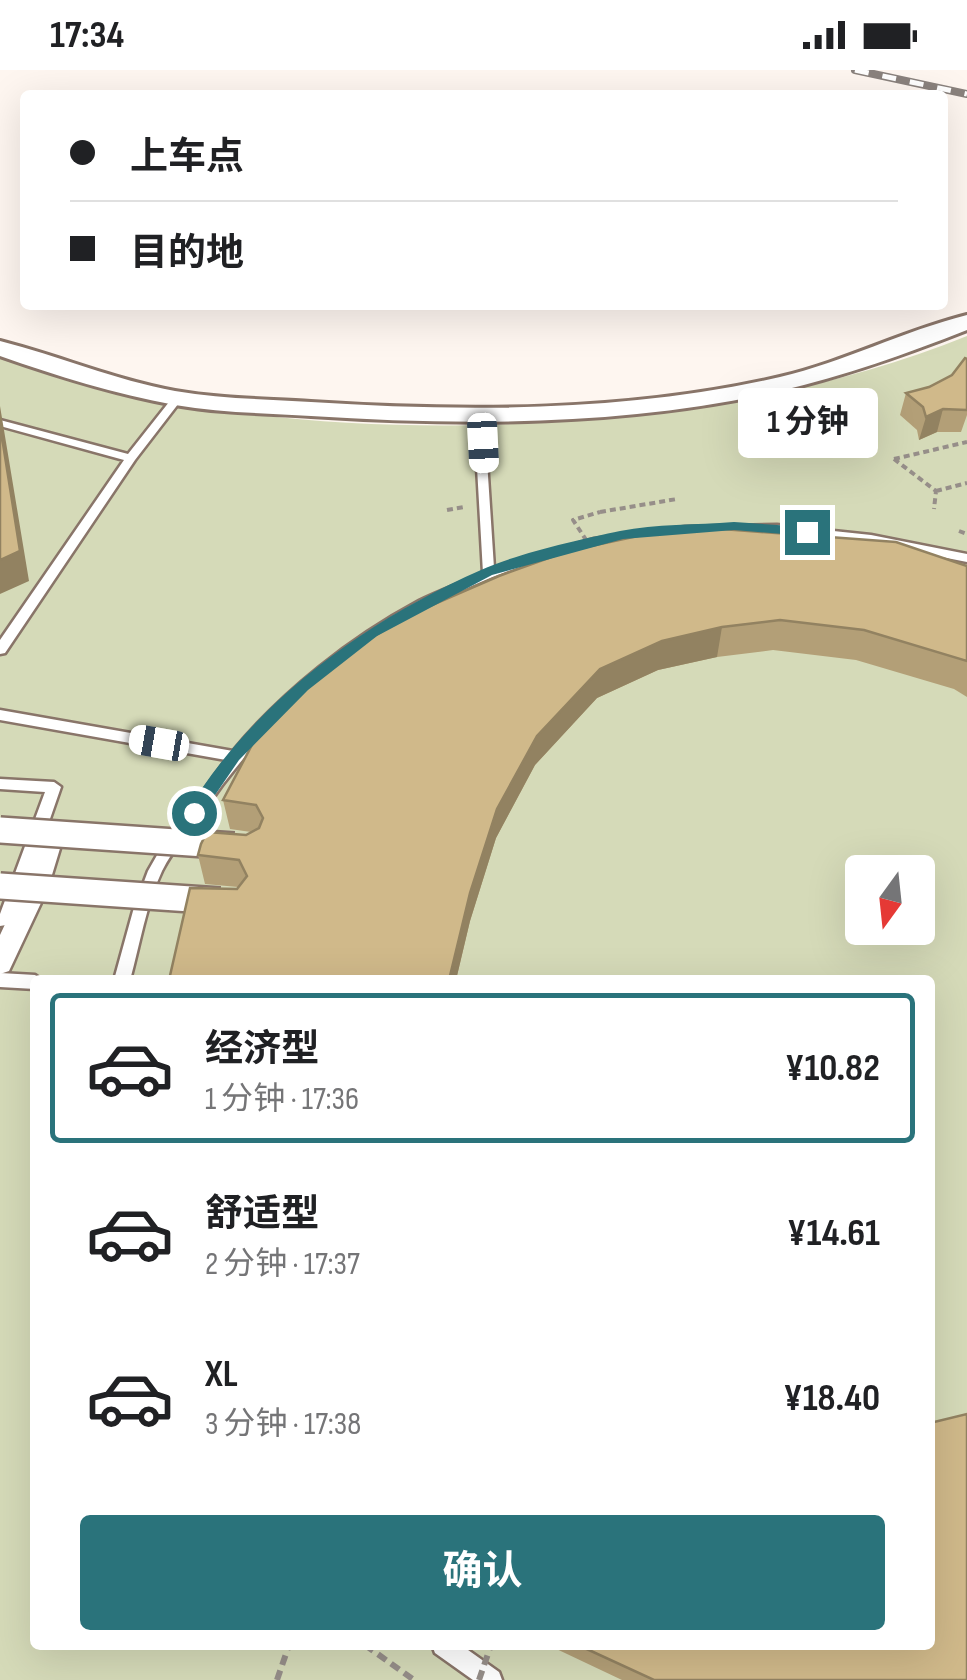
<!DOCTYPE html>
<html lang="zh">
<head>
<meta charset="utf-8">
<style>
	body { margin:0; font-family:"Sofia Sans Condensed","Noto Sans SC",sans-serif; background:#f2f2f2; color:#202124; height:100vh; display:flex; flex-direction:column; font-size:38px; white-space:nowrap }
	* { box-sizing:border-box; margin:0 }
	p { font-size:32px; color:#757577 }
	.icon { flex:none; width:55px; height:55px; fill:none; stroke:currentColor; stroke-width:2; stroke-linecap:round; stroke-linejoin:round }
	.map { position:relative; flex:1; overflow:hidden }
	.side { position:absolute; left:30px; top:905px; width:905px; height:675px; display:flex; flex-direction:column; background:#fff; border-radius:10px; box-shadow:0 10px 40px #0002 }
	.side>* { flex:none }
	.guide { position:absolute; left:20px; top:20px; width:928px; height:220px; border-radius:10px; box-shadow:0 10px 40px #0002; display:grid; align-content:center; height:220px; padding:0 50px; background:#fff }
	.needle { width:65px; rotate:195deg }
	.controls { position:absolute; left:845px; top:785px; display:grid; gap:20px }
	.controls a { display:grid; place-items:center; width:90px; height:90px; border-radius:10px; background:#fff; box-shadow:0 10px 40px #0002; font-size:50px }
	.end { position:absolute; width:45px; height:45px; margin:-22px; border:12px solid #2a737b; background:#fff; box-shadow:0 0 0 5px #fff }
	.from { border-radius:50% }
	.bubble { position:absolute; height:70px; border-radius:10px; background:#fff; box-shadow:0 10px 40px #0002; font-size:32px; font-weight:700; line-height:70px; text-align:center }
	.car { position:absolute; width:30px; height:60px; margin:-30px -15px; border-radius:12px; box-shadow:0 0 8px 2px #0007; background:linear-gradient(#fff 24%,#345 0 40%,#fff 0 76%,#345 0 86%,#fff 0) }
	.guide b { display:flex; align-items:center; gap:35px; height:95px; font-size:38px }
	.guide b+b { border-top:2px solid #e0e0e0 }
	.guide i { width:25px; height:25px; background:#202124 }
	ul { padding:18px 0 0; list-style:none }
	li { display:flex; align-items:center; gap:30px; height:150px; margin:0 20px 15px; padding:0 30px; border:5px solid transparent; border-radius:10px }
	li div { flex:1 }
	li b { display:block; font-size:38px }
	li em { font-style:normal; font-weight:700 }
	li.active { border-color:#2a737b }
	li>.icon { width:90px; height:90px; stroke-width:1.5 }
	.action { display:flex; gap:20px; margin-top:auto; padding:20px 50px }
	.action a { flex:1; height:115px; border-radius:10px; background:#2a737b; color:#fff; font-size:40px; font-weight:700; line-height:115px; text-align:center }
	.status { display:flex; justify-content:space-between; align-items:center; height:70px; padding:0 50px; background:#fff; direction:ltr }
	.status svg { height:28px; fill:currentColor }
	.map>svg:first-child { display:block }
	.green { fill:#d5dab8; fill-rule:evenodd }
	.lines { fill:none; stroke-linecap:round; stroke-linejoin:round }
	.service-casing { stroke:#897569; stroke-width:5 }
	.pedestrian-casing { stroke:#897569; stroke-width:5 }
	.minor-casing { stroke:#897569; stroke-width:6 }
	.path-far1 { stroke:#968e89; stroke-width:4; stroke-dasharray:6 4; stroke-linecap:butt }
	.path { stroke:#968e89; stroke-width:6; stroke-dasharray:10 6; stroke-linecap:butt }
	.service { fill:#fff; fill-rule:evenodd }
	.pedestrian { fill:#fff; fill-rule:evenodd }
	.minor { fill:#fff; fill-rule:evenodd }
	.rail-casing { stroke:#8a827d; stroke-width:8 }
	.rail { stroke:#fff; stroke-width:5; stroke-dasharray:14; stroke-linecap:butt }
	.pedestrian-bridge-casing { stroke:#897569; stroke-width:30; stroke-linecap:butt }
	.path-bridge-far1 { stroke:#968e89; stroke-width:4; stroke-dasharray:6 4; stroke-linecap:butt }
	.path-bridge { stroke:#968e89; stroke-width:6; stroke-dasharray:10 6; stroke-linecap:butt }
	.pedestrian-bridge { stroke:#fff; stroke-width:25 }
	.wall { fill:#b39f77 }
	.shaded-wall { fill:#928261 }
	.building { fill:#d0b98a; stroke:#928261; stroke-width:2.5 }
	.route { fill:#2a737b }
</style>
</head>
<body>
<div class="status"><b>17:34</b><svg viewBox="0 0 49 12"><path d="M0 12V9h3v3zM5 12V6h3v6zM10 12V3h3v9zM15 12V0h3v12zM26 1h20v11H26zM47 4h2v5h-2z"/></svg></div>
<div class="map">
<svg width="967" height="1610" viewBox="0 0 967 1610">
	<rect width="100%" height="100%" fill="#fef6f0"/>
	<path class="green" d="M 967,266 L 967,1610 L 0,1610 L 0,284 C 70,302 142,328 213,339 C 444,374 750,355 967,266 ZM 862,802 L 918,802 L 918,858 L 862,858 ZM 35,910 L 930,910 L 930,1575 L 35,1575 Z"/>
	<g class="lines">
		<defs>
			<path id="service" d="M 177,326 L 182,329 L 135,390 L 5,583 L 0,584 L 0,570 L 124,390 L 0,356 L 0,350 L 128,384 L 173,327 Z
				M 479,341 L 484,344 L 494,498 L 594,469 L 685,457 L 777,455 L 871,465 L 967,484 L 967,492 C 874,473 777,455 681,464 C 624,470 565,480 511,500 C 388,545 279,631 205,739 C 191,759 173,779 162,801 C 146,835 140,874 130,910 L 114,910 L 133,841 L 148,801 L 160,780 L 226,690 L 0,650 L 0,640 L 233,681 C 283,621 350,568 419,531 C 439,521 462,513 483,503 L 474,344 Z
				M 0,709 L 54,712 L 61,717 L 15,850 L 12,854 L 0,856 L 0,844 L 45,722 L 0,719 Z
				M 0,903 L 35,905 L 42,910 L 35,910 L 35,919 L 0,917 Z
				M 432,1575 L 461,1575 L 499,1602 L 502,1610 L 473,1610 L 435,1583 Z"/>
			<path id="pedestrian" d="M 53,753 L 62,755 L 65,762 L 48,818 L 9,901 L 0,904 L 0,865 L 22,818 L 41,762 L 44,755 Z"/>
			<path id="minor" d="M 967,245 L 967,260 C 906,284 844,306 780,321 C 628,356 466,356 311,346 C 266,343 220,343 175,335 C 115,324 57,306 0,286 L 0,271 C 59,286 115,310 175,321 C 220,329 266,329 311,332 C 466,342 628,342 780,307 C 844,292 903,261 967,245 Z"/>
		</defs>
		<use href="#service" class="service-casing"/>
		<use href="#pedestrian" class="pedestrian-casing"/>
		<use href="#minor" class="minor-casing"/>
		<path class="path-far1" d="M 894,389 L 967,372
			M 894,389 L 936,421 L 934,439
			M 936,421 L 967,413
			M 447,440 L 464,437
			M 600,442 L 677,429
			M 959,461 L 967,464"/>
		<path class="path" d="M 365,1575 L 414,1610
			M 277,1610 L 289,1575"/>
		<use href="#service" class="service"/>
		<use href="#pedestrian" class="pedestrian"/>
		<use href="#minor" class="minor"/>
		<defs>
			<path id="rail" d="M 855,0 L 967,24"/>
		</defs>
		<use href="#rail" class="rail-casing"/>
		<use href="#rail" class="rail"/>
		<defs>
			<path id="pedestrian-bridge" d="M 0,760 L 234,776
				M 0,816 L 220,831"/>
		</defs>
		<use href="#pedestrian-bridge" class="pedestrian-bridge-casing"/>
		<path class="path-bridge-far1" d="M 592,479 L 573,450 L 600,442"/>
		<path class="path-bridge" d="M 479,1610 L 491,1575"/>
		<use href="#pedestrian-bridge" class="pedestrian-bridge"/>
	</g>
	<path class="wall" d="M 967,289 L 967,345 L 961,362 L 937,362 L 919,370 L 917,360 L 900,345 L 906,323 L 929,317 L 952,305 Z
		M 967,496 L 967,627 L 954,619 L 856,590 L 773,580 L 717,587 L 658,600 L 597,628 L 535,695 L 496,768 L 470,851 L 456,910 L 169,910 L 238,817 L 205,814 L 198,785 L 251,762 L 230,759 L 223,730 L 254,671 Z
		M 548,1575 L 930,1575 L 967,1610 L 622,1610 Z"/>
	<path class="shaded-wall" d="M 0,336 L 29,511 L 0,524 Z
		M 943,339 L 937,362 L 919,370 L 926,347 Z
		M 722,557 L 717,587 L 658,600 L 597,628 L 535,695 L 496,768 L 470,851 L 456,910 L 449,910 L 470,823 L 497,739 L 537,666 L 600,599 L 662,571 Z"/>
	<path class="building" d="M 965,288 L 967,289 L 967,340 L 943,339 L 926,347 L 923,337 L 906,323 L 929,317 L 952,305 Z
		M 0,355 L 20,481 L 0,490 Z
		M 722,459 L 896,472 L 967,496 L 967,591 L 864,560 L 780,550 L 722,557 L 662,571 L 600,599 L 537,666 L 497,739 L 470,823 L 449,910 L 169,910 L 190,818 L 237,819 L 247,806 L 239,790 L 198,785 L 201,774 L 207,762 L 246,765 L 259,758 L 263,748 L 256,735 L 223,730 L 254,671 L 324,597 L 409,545 L 499,506 L 568,481 L 647,464 Z
		M 967,1344 L 967,1610 L 654,1610 L 578,1575 L 930,1575 L 930,1353 Z"/>
	<path class="route" d="M 734,452 L 807,457 L 813,462 L 807,466 L 734,460 L 623,469 L 492,505 L 377,566 L 308,620 L 239,690 L 200,747 L 194,749 L 186,743 C 253,632 363,552 481,500 C 516,484 581,469 620,461 C 656,454 696,455 734,452 Z"/>
</svg>
<div class="controls">
<a><svg class="needle" viewBox="-14 -14 28 28"><path d="M0-13l5 13h-10z" fill="#e53935"/><path d="M0 13l5-13h-10z" fill="#757577"/></svg></a>
</div>
<i class="end from" style="left:194px;top:743px"></i>
<i class="end" style="left:807px;top:462px"></i>
<div class="bubble" style="left:738px;top:318px;width:140px">1 分钟</div>
<i class="car" style="left:483px;top:373px;rotate:177deg"></i>
<i class="car" style="left:159px;top:673px;rotate:280deg"></i>
<div class="guide">
<b><i class="from"></i>上车点</b>
<b><i></i>目的地</b>
</div>
<section class="side">
<ul>
<li class="active"><svg class="icon" aria-label="car" viewBox="0 0 24 24"><path d="M5 17H2v-5l4-1 3-4h7l3 4 3 1v5h-3M9 17h6M6 11h13"/><circle cx="7" cy="17" r="2"/><circle cx="17" cy="17" r="2"/></svg><div><b>经济型</b><p>1 分钟 · 17:36</p></div><em>¥10.82</em></li>
<li><svg class="icon" aria-label="car" viewBox="0 0 24 24"><path d="M5 17H2v-5l4-1 3-4h7l3 4 3 1v5h-3M9 17h6M6 11h13"/><circle cx="7" cy="17" r="2"/><circle cx="17" cy="17" r="2"/></svg><div><b>舒适型</b><p>2 分钟 · 17:37</p></div><em>¥14.61</em></li>
<li><svg class="icon" aria-label="car" viewBox="0 0 24 24"><path d="M5 17H2v-5l4-1 3-4h7l3 4 3 1v5h-3M9 17h6M6 11h13"/><circle cx="7" cy="17" r="2"/><circle cx="17" cy="17" r="2"/></svg><div><b>XL</b><p>3 分钟 · 17:38</p></div><em>¥18.40</em></li>
</ul>
<div class="action"><a>确认</a></div>
</section>
</div>
</body>
</html>
